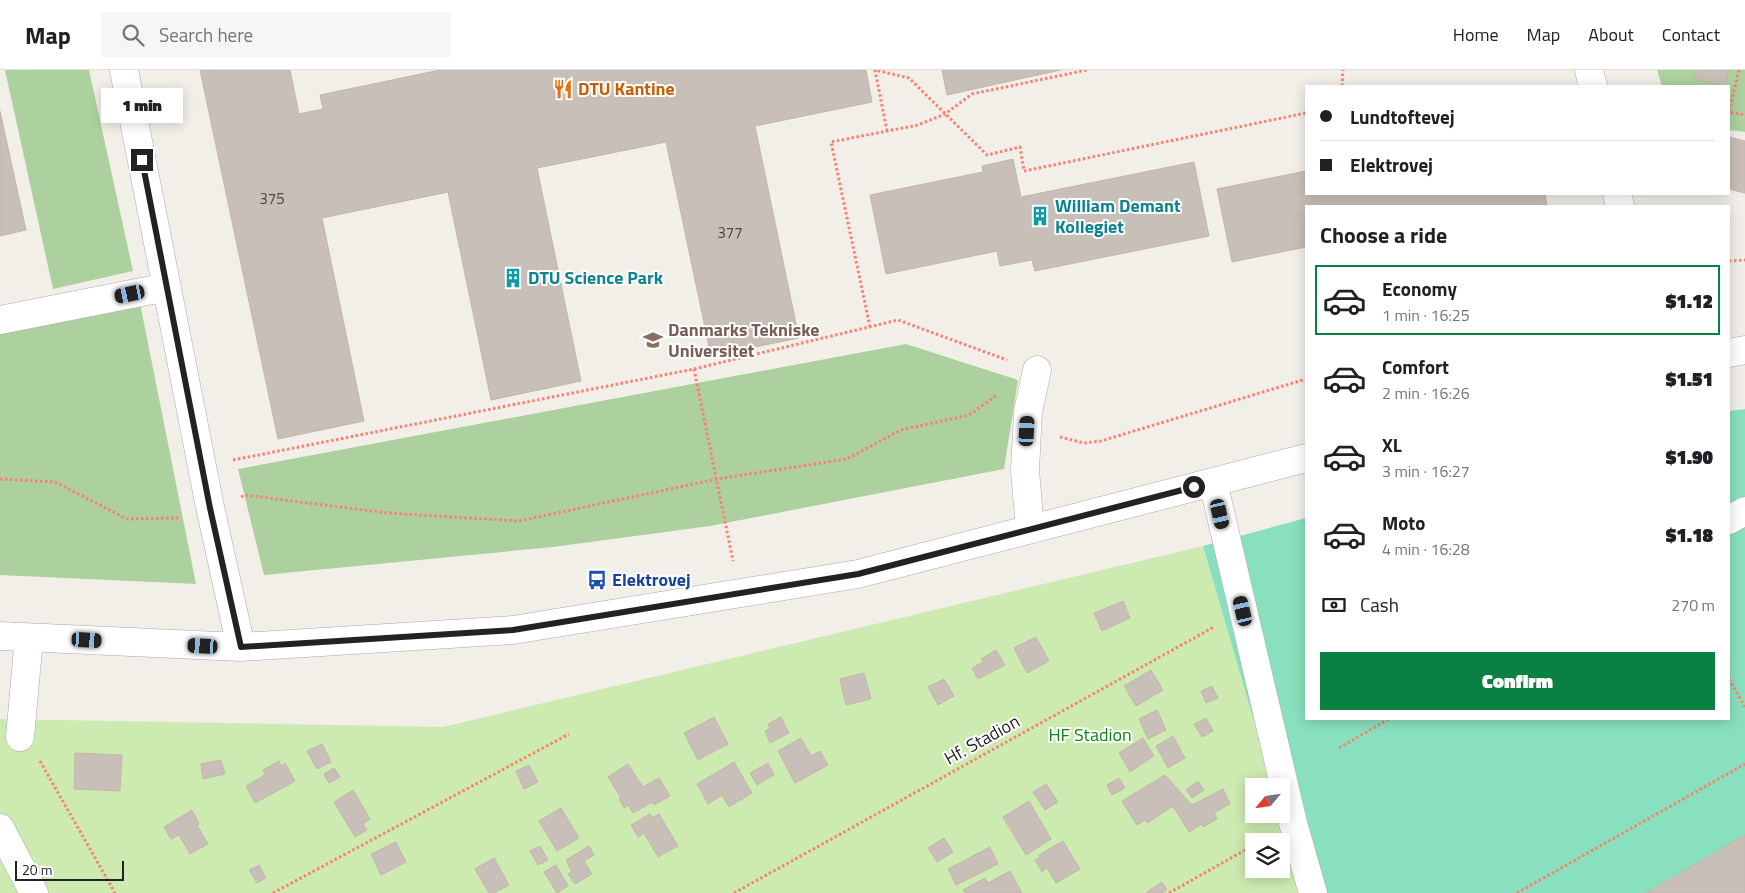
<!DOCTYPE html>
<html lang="en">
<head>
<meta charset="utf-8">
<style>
	body { margin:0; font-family:"Titillium Web",sans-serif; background:#f6f6f6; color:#202124; height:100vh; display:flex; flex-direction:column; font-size:19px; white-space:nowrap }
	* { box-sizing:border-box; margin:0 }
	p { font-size:16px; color:#757577 }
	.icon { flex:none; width:28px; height:28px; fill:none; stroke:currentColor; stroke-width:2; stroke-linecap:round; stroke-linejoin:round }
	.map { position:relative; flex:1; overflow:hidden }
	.panel { position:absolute; left:1305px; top:135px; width:425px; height:515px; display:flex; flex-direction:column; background:#fff; border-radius:0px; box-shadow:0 2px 12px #0003 }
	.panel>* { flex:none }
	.banner { position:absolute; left:1305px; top:15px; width:425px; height:110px; border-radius:0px; box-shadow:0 2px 12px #0003; display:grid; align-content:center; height:110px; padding:0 15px; background:#fff }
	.needle { width:32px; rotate:241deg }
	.tools { position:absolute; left:1245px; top:708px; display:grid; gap:10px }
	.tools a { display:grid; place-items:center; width:45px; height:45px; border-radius:0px; background:#fff; box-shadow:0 2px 12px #0003; font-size:25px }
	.scale { position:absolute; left:15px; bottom:12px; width:109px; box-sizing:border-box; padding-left:5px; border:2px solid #222; border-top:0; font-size:14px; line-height:18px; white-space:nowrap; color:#222; -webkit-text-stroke:4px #fff; paint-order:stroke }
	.end { position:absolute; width:22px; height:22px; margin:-11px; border:6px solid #222; background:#fff; box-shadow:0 0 0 2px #fff }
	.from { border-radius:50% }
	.bubble { position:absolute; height:35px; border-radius:0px; background:#fff; box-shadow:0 2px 12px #0003; font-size:16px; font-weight:800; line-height:35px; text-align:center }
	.car { position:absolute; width:15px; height:30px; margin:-15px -8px; border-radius:6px; box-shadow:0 0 4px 1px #0007; background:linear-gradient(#222 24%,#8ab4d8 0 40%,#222 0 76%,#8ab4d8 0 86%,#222 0) }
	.banner b { display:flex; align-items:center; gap:18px; height:48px; font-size:19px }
	.banner b+b { border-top:1px solid #e0e0e0 }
	.banner i { width:12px; height:12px; background:#202124 }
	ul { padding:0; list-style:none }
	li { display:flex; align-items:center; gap:15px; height:70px; margin:0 10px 8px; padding:0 5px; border:2px solid transparent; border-radius:0px }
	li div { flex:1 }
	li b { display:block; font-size:19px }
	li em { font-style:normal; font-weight:800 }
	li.active { border-color:#0b8043 }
	li>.icon { width:45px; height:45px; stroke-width:1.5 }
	h2 { padding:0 15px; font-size:22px; line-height:60px }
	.pay { display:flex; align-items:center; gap:12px; height:55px; padding:0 15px; font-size:19px }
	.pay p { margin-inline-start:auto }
	.cta { display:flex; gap:10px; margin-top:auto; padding:10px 15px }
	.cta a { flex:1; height:58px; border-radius:0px; background:#0b8043; color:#fff; font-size:20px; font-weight:800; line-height:58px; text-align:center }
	header { display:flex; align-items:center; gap:30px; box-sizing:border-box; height:70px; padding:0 25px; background:#fff; border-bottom:1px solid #e0e0e0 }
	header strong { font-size:24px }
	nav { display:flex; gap:28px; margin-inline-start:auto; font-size:18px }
	.search { width:350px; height:45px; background:#f6f6f6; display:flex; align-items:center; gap:12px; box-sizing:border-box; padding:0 18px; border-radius:0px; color:#757577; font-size:19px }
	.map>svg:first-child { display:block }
	.grass { fill:#cdebb0; fill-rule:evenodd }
	.forest { fill:#add19e }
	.pitch { fill:#88e0be }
	.building { fill:#c7bfb8; stroke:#c4b6ab }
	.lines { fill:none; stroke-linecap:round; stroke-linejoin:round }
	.minor-casing { stroke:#a9a9a9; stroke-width:29 }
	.path { stroke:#fa8072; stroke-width:3; stroke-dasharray:2.5 2.5; stroke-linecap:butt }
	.minor { stroke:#fff; stroke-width:28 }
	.route { stroke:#222; stroke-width:6 }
	.labels { text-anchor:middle; stroke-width:4; stroke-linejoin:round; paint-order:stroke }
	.number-label { font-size:15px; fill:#4b4948 }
	.food-label { font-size:18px; font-weight:bold; fill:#c56008; stroke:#fff; text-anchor:start }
	.culture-label { font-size:18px; font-weight:bold; fill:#0d838f; stroke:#fff; text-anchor:start }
	.education-label { font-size:18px; font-weight:bold; fill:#785e54; stroke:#fff; text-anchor:start }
	.transit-label { font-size:18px; font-weight:bold; fill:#164399; stroke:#fff; text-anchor:start }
	.park-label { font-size:18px; fill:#0c8416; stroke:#fff }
	.street-label { font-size:18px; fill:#222; stroke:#fff }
</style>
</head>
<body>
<header>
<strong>Map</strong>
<div class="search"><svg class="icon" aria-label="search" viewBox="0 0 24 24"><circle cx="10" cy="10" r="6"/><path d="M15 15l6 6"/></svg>Search here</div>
<nav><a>Home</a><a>Map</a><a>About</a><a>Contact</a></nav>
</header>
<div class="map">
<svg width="1745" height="823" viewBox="0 0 1745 823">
	<rect width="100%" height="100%" fill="#f2efe9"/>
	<path class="grass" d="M 1203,476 L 1273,716 L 1254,716 L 1254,744 L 1281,744 L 1304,823 L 0,823 L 0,649 L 443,657 ZM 1254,771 L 1281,771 L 1281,799 L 1254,799 Z"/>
	<path class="forest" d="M 5,0 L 89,0 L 133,201 L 53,219 Z
		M 1657,0 L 1745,0 L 1745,62 L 1729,60 L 1729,16 L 1662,16 Z
		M 140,233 L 196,514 L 0,505 L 0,263 Z
		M 906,274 L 1018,310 L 1004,399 L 710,456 L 553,477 L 264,505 L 238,399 Z"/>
	<path class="pitch" d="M 1745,339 L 1745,823 L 1304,823 L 1203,476 L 1306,448 L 1306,649 L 1729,649 L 1729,341 Z"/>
	<path class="building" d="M 200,0 L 290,0 L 299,44 L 323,39 L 320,25 L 440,0 L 866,0 L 872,32 L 755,56 L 799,268 L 711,286 L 666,72 L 537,98 L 581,311 L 491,330 L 448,122 L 322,148 L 364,351 L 278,369 Z
		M 942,0 L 1061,0 L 947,25 Z
		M 1697,0 L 1729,0 L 1724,16 L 1694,8 Z
		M 0,41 L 26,160 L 0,166 Z
		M 1729,67 L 1745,71 L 1745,123 L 1729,119 Z
		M 1013,89 L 1021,127 L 1194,92 L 1209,166 L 1035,201 L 1032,190 L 1000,196 L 997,181 L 886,204 L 870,125 L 983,102 L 982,96 Z
		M 1306,101 L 1306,124 L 1545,124 L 1547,136 L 1306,136 L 1306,177 L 1232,192 L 1217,119 Z
		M 1123,531 L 1130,548 L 1102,561 L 1094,543 Z
		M 1036,567 L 1049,591 L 1027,603 L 1014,578 Z
		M 996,580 L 1005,595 L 978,609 L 972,598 L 983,592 L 981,589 Z
		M 1151,600 L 1163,620 L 1136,636 L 1124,616 Z
		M 864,603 L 871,629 L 846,635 L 840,609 Z
		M 944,609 L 954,626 L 938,635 L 928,617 Z
		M 1212,616 L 1218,628 L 1206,633 L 1201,621 Z
		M 1157,640 L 1166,660 L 1148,669 L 1139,649 Z
		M 714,647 L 728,674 L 698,690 L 684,663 Z
		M 781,647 L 789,663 L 770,673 L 765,661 L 770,658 L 768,654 Z
		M 1206,648 L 1213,661 L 1202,667 L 1194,654 Z
		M 1173,666 L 1185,688 L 1168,698 L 1156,676 Z
		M 801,668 L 811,686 L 820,681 L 828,695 L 795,713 L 778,681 Z
		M 1143,668 L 1154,686 L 1130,702 L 1119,683 Z
		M 322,674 L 331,692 L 317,699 L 307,681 Z
		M 75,683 L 122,685 L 120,721 L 74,719 Z
		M 221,690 L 225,704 L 203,709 L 201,694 Z
		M 279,691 L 281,696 L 285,693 L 295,711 L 255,733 L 246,716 L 265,705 L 263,700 Z
		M 734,692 L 752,723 L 729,737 L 722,725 L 708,734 L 697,714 Z
		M 768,693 L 774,705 L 757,715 L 750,703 Z
		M 628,694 L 643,717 L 659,708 L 670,726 L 654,735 L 652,732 L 633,743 L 628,735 L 624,738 L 619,729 L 621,728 L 608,707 Z
		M 529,695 L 538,712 L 524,719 L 516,701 Z
		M 334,698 L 340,707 L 329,713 L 324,704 Z
		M 1165,705 L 1192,735 L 1223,719 L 1230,734 L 1214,743 L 1217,749 L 1203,757 L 1202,754 L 1189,762 L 1173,736 L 1147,753 L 1145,750 L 1137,755 L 1122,731 Z
		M 1119,708 L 1125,718 L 1112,725 L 1107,715 Z
		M 1198,711 L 1204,720 L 1192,728 L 1186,720 Z
		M 1046,714 L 1058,732 L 1045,740 L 1033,722 Z
		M 353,720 L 370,749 L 363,754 L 367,760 L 355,767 L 334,732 Z
		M 1029,731 L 1051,769 L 1026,785 L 1003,747 Z
		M 561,738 L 579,768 L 557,781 L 539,751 Z
		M 192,740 L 199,754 L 197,755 L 208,774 L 190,784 L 179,765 L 171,769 L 164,757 Z
		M 650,744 L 652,748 L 659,744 L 678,776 L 658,787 L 644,763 L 638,767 L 631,755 Z
		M 1745,765 L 1745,823 L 1646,823 Z
		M 944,768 L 953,782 L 937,792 L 928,778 Z
		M 1063,771 L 1080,799 L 1056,813 L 1047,798 L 1042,802 L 1035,790 L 1040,787 L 1039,785 Z
		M 396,772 L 406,792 L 381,805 L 371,784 Z
		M 540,776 L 548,790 L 538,795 L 530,781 Z
		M 589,776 L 594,785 L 584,791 L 592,804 L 575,814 L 568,804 L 572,802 L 566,790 Z
		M 990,777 L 998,794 L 956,815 L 948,799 Z
		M 494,788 L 509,815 L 494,823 L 489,823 L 475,799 Z
		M 259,795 L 266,808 L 257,813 L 249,800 Z
		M 556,795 L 568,816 L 557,823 L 544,802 Z
		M 1010,801 L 1022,823 L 965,823 L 963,820 L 985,808 L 988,813 Z
		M 1162,812 L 1167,820 L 1162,823 L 1147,823 L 1147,822 Z"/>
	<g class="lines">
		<defs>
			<path id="minor" d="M 124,0 L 210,437 L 241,577
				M 1589,0 L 1593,16
				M 1617,124 L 1620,136
				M 0,250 L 167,217
				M 1729,283 L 1745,280
				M 1213,412 L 1293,753 L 1313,823
				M 1729,450 L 1745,441
				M 1030,459 L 1025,400 L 1028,342 L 1037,300
				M 0,566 L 241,577 L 513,560 L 858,504 L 1306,388
				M 20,667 L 29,568
				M 0,758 L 34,823"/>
		</defs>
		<use href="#minor" class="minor-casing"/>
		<path class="path" d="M 1739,0 L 1729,42 L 1745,45
			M 1342,16 L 1343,0
			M 887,61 L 875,0 L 909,8 L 987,85 L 1020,77 L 1024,101 L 1306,43
			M 1729,191 L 1745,190
			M 870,257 L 831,72 L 918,55 L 945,44 L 972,24 L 1087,0
			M 694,299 L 733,491
			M 1060,367 L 1084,373 L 1101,371 L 1306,309
			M 233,390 L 694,299 L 898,250 L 1007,290
			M 0,409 L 55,412 L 127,449 L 179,448
			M 241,427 L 245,425 L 388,443 L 519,451 L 717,409 L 847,389 L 901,360 L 969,345 L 997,325
			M 1729,609 L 1745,637
			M 1339,678 L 1389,649
			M 40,691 L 115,823
			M 273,823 L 569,664
			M 734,823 L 1214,557
			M 1169,823 L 1254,775
			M 1517,823 L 1745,694"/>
		<use href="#minor" class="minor"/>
	</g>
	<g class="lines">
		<path class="route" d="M 142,90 L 210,438 L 241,577 L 513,560 L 858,504 L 1194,417"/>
	</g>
	<defs>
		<symbol id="restaurant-bare" viewBox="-9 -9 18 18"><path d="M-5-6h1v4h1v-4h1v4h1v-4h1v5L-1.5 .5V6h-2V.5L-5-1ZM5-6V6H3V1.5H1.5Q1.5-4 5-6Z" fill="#e8710a" stroke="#fff" stroke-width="2.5" paint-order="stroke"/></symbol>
		<symbol id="building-bare" viewBox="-9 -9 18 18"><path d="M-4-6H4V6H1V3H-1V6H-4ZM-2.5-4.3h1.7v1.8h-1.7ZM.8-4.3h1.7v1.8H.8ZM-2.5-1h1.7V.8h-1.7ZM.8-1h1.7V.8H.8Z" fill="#0f9aa8" stroke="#fff" stroke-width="2.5" paint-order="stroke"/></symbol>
		<symbol id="university-bare" viewBox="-9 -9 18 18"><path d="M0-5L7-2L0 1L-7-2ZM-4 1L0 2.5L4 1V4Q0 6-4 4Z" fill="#8d6e63" stroke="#fff" stroke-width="2.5" paint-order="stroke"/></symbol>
		<symbol id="bus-bare" viewBox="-9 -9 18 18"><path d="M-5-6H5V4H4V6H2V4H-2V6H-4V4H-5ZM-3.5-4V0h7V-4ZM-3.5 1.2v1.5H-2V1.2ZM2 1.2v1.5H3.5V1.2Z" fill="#1a4fb4" stroke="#fff" stroke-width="2.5" paint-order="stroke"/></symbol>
	</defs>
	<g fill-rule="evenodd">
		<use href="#restaurant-bare" x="549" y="5" width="28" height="28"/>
		<use href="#building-bare" x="1026" y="132" width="28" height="28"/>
		<use href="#building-bare" x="499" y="194" width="28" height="28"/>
		<use href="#university-bare" x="639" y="256" width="28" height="28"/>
		<use href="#bus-bare" x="583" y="496" width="28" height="28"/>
	</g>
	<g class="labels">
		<g class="number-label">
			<text x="272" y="134">375</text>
			<text x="730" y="168">377</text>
		</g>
		<g class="food-label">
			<text x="578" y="25">DTU Kantine</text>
		</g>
		<g class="culture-label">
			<text x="1055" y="142">William Demant<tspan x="1055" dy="21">Kollegiet</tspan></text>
			<text x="528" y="214">DTU Science Park</text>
		</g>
		<g class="education-label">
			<text x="668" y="266">Danmarks Tekniske<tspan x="668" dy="21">Universitet</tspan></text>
		</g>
		<g class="transit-label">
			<text x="612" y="516">Elektrovej</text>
		</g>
		<g class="park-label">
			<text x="1090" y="671">HF Stadion</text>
		</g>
		<g class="street-label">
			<text transform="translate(982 670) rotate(-29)" y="6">Hf. Stadion</text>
		</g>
	</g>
</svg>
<div class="tools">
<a><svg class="needle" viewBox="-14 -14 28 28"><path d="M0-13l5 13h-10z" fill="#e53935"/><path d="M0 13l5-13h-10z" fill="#757577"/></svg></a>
<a><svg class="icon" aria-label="layers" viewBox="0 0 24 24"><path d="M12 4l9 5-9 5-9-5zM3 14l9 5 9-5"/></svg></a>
</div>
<div class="scale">20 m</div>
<i class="end from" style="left:1194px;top:417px"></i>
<i class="end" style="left:142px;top:90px"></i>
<div class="bubble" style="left:101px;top:18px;width:82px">1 min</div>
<i class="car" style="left:130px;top:224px;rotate:258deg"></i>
<i class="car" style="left:1027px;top:361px;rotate:3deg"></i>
<i class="car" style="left:1220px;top:444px;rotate:167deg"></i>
<i class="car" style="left:1243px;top:541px;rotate:347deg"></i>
<i class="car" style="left:87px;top:570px;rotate:93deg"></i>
<i class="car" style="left:203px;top:576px;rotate:273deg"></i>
<div class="banner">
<b><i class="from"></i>Lundtoftevej</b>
<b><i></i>Elektrovej</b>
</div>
<section class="panel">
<h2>Choose a ride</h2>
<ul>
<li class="active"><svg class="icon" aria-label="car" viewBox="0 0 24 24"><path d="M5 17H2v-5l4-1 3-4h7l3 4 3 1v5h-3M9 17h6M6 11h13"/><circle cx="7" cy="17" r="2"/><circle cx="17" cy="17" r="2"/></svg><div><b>Economy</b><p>1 min · 16:25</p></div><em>$1.12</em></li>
<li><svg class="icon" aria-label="car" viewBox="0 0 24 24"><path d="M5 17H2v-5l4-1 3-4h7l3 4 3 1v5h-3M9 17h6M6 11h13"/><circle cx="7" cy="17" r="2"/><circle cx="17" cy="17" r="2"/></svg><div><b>Comfort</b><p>2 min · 16:26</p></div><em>$1.51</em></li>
<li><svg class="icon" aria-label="car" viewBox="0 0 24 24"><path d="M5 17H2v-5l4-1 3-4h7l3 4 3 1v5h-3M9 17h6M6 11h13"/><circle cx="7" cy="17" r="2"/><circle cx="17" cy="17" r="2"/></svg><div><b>XL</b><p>3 min · 16:27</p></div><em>$1.90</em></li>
<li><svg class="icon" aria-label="car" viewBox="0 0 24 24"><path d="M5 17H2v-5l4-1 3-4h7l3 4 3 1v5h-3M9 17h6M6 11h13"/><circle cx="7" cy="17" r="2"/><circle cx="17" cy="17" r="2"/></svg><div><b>Moto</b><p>4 min · 16:28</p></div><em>$1.18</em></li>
</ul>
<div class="pay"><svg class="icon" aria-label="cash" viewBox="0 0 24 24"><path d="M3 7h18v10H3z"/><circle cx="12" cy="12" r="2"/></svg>Cash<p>270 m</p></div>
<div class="cta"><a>Confirm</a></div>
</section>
</div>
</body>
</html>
